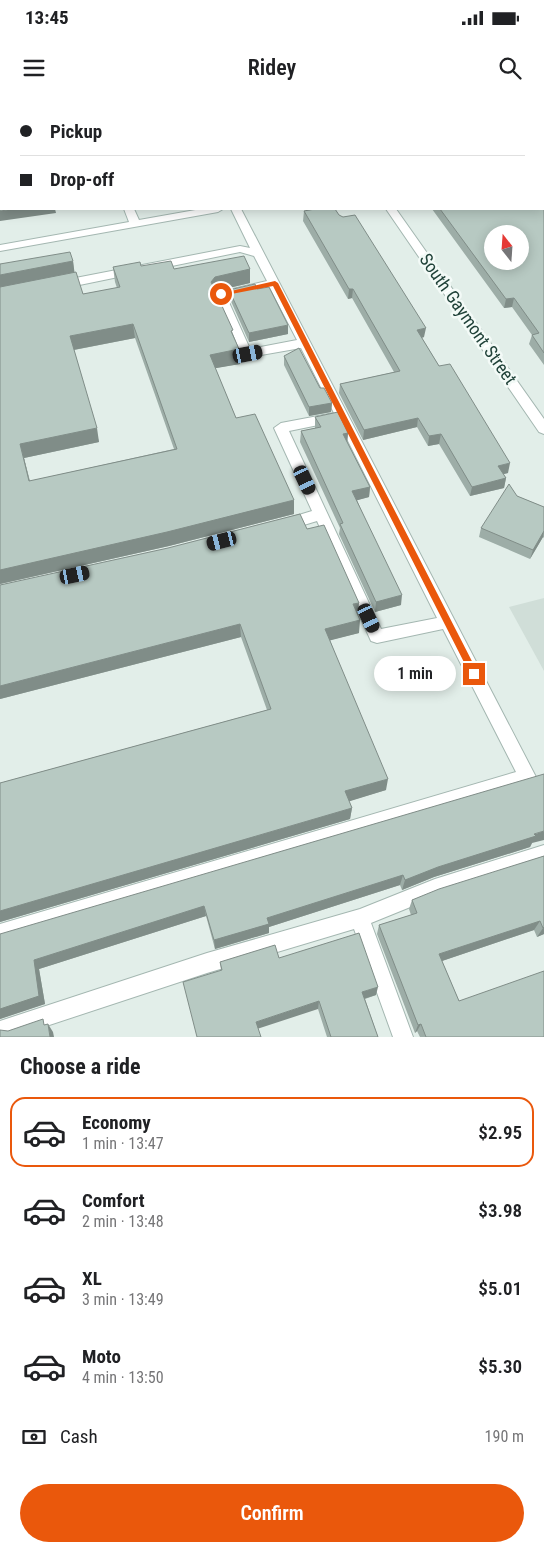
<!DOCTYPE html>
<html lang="en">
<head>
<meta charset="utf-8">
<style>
	body { margin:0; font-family:"Roboto Condensed",sans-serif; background:#f6f6f6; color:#202124; height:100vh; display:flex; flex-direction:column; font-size:19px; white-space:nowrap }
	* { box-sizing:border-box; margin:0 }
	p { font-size:16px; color:#757577 }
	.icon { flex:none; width:28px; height:28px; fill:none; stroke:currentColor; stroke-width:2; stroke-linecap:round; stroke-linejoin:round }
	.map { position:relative; height:937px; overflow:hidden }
	.drawer { display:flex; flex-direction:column; background:#fff; flex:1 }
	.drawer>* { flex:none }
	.guide { position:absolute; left:0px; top:0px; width:545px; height:110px; box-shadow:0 2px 12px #0003; display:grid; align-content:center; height:110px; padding:0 20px; background:#fff }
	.needle { width:32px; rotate:343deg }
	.tools { position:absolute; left:484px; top:125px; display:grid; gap:10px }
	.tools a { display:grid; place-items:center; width:45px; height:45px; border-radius:50%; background:#fff; box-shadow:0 2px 12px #0003; font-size:25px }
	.end { position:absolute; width:22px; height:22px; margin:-11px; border:6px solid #ea580c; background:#fff; box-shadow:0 0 0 2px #fff }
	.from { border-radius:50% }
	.bubble { position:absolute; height:35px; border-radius:18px; background:#fff; box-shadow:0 2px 12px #0003; font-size:16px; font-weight:600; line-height:35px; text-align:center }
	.car { position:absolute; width:15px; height:30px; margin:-15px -8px; border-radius:6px; box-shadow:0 0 4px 1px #0007; background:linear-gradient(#222 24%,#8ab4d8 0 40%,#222 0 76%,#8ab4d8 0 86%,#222 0) }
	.guide b { display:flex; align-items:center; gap:18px; height:48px; font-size:19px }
	.guide b+b { border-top:1px solid #e0e0e0 }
	.guide i { width:12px; height:12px; background:#202124 }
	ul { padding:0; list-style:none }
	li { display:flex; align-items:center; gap:15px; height:70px; margin:0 10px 8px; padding:0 10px; border:2px solid transparent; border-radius:15px }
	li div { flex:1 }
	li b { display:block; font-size:19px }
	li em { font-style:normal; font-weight:600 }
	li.active { border-color:#ea580c }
	li>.icon { width:45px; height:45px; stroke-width:1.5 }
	h2 { padding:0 20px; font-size:22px; line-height:60px }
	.pay { display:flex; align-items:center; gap:12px; height:55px; padding:0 20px; font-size:19px }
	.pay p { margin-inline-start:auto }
	.cta { display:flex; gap:10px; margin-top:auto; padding:10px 20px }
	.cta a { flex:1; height:58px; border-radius:30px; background:#ea580c; color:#fff; font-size:20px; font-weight:600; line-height:58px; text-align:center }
	.status { display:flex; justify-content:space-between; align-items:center; height:35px; padding:0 25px; background:#fff; direction:ltr }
	.status svg { height:14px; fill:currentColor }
	header { display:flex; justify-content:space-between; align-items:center; height:65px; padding:0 20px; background:#fff; font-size:22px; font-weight:600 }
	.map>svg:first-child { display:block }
	.built { fill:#d0ded8 }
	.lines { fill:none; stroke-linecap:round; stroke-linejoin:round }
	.minor-casing { stroke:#a4b7b1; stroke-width:2 }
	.minor { fill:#fff; fill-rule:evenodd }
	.wall { fill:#9dada7; fill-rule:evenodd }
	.shaded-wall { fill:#808d88 }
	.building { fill:#b7c9c2; stroke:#808d88; fill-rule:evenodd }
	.route { fill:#ea580c }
	.labels { text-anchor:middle; stroke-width:5; stroke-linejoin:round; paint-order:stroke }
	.street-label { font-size:18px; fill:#204239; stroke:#f3faf7 }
</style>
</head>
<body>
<div class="status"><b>13:45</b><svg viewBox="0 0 49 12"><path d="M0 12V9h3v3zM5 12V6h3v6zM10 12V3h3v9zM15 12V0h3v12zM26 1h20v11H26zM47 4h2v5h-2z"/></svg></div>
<header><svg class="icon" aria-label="menu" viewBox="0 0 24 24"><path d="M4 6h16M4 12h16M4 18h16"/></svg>Ridey<svg class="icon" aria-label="search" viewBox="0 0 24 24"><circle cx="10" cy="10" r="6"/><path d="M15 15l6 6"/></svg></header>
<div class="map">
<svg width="544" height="937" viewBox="0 0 544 937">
	<rect width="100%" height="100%" fill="#e2eee9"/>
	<path class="built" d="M 544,498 L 544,571 L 509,507 Z"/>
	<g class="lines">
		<defs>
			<path id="minor" d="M 124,109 L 134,109 L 139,120 L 201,109 L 223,109 L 218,112 L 0,151 L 0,145 L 129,122 Z
				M 231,109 L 241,109 L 536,677 L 533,683 L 527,685 L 0,844 L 0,824 L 516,672 L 443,529 L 377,543 L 371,541 L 317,421 L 284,431 L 279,429 L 277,425 L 279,421 L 312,411 L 274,328 L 281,323 L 334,313 L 301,248 L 249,257 L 240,254 L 214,196 L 216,193 L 267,181 L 254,156 L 240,152 L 60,189 L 54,185 L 60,181 L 240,146 L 250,148 ZM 270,188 L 297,240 L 250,249 L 227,198 ZM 338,321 L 437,518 L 381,529 L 289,331 Z
				M 386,109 L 396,109 L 544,319 L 544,334 L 539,332 Z
				M 544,745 L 544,763 L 435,797 L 371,823 L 413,937 L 393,937 L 354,829 L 207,873 L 13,937 L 0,937 L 0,921 L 207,853 L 360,809 L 435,779 Z"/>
		</defs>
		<use href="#minor" class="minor-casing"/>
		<use href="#minor" class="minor"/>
	</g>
	<path class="wall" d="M 347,0 L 452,0 L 453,1 L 348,1 Z
		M 508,0 L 544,0 L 544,22 L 544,1 L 509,1 Z
		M 544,80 L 544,265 L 529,244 L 532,235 L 512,207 L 504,208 L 432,109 L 544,109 Z
		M 304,111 L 424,237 L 422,238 L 439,266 L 508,373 L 503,374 L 506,378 L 504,388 L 470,396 L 439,344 L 428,346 L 417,327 L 363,340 L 339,293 L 340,284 L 394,272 L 352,198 L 348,199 L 303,121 Z
		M 73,161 L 74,172 L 83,194 L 117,188 L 115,182 L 113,167 L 141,166 L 174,169 L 250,169 L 250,183 L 216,191 L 239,249 L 240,264 L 215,268 L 236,318 L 294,414 L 169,446 L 0,484 L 0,164 ZM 135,238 L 174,349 L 30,381 L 24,358 L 99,342 L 74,250 Z
		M 257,189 L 288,234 L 249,242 L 230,199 L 229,190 Z
		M 284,256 L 320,288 L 332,303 L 331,312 L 309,316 L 284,265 Z
		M 315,317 L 348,333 L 347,342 L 370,387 L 369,397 L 357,400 L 401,505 L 375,512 L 339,434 L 340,428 L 300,342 L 301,331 L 315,328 Z
		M 517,396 L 544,407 L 544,438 L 543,437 L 530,459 L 479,437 L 481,428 Z
		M 307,429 L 358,515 L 359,533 L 330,540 L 386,690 L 349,701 L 352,708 L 350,719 L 0,822 L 0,683 L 267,610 L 241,537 L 0,599 L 0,485 Z
		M 532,743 L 530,747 L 434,777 L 402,790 L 400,785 L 269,827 L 269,833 L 215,849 L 206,816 L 39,869 L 45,904 L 0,919 L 0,834 Z
		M 544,756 L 544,834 L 537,837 L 534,830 L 442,861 L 459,901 L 544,937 L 420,937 L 417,931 L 415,933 L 377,834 L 379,825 L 411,815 L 409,809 L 412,800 Z
		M 279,858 L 376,895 L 365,899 L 378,937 L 327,937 L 318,909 L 221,870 L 220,862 Z"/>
	<path class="shaded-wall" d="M 15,109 L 55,109 L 56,113 L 0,121 L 0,111 Z
		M 73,161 L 75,176 L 0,190 L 0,175 Z
		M 250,169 L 250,183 L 216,191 L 211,182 L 215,177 Z
		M 349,189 L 353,189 L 352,198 L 348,199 Z
		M 514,198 L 512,207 L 504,208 L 506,199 Z
		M 133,224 L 135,238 L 73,250 L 70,236 Z
		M 288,225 L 288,234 L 249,242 L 249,233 Z
		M 426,228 L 424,237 L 415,239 L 417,230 Z
		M 239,249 L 240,264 L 211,269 L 210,255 Z
		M 332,303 L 331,312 L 309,316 L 309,307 Z
		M 418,318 L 417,327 L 363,340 L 364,330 Z
		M 97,328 L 99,342 L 24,358 L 33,395 L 20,344 Z
		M 348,333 L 347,344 L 343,334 Z
		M 441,334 L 439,344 L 428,346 L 429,336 Z
		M 510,363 L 508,373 L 496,376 L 498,366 Z
		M 506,378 L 504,388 L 470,396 L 472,387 Z
		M 370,387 L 369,397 L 351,402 L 352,391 Z
		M 294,400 L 294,414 L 169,446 L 0,484 L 0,470 Z
		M 544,431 L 543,437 L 530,459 L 533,450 Z
		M 402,495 L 401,505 L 375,512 L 376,502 Z
		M 359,503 L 358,516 L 353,504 Z
		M 360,520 L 359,533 L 324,542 L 325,529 Z
		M 240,524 L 241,537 L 0,599 L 0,586 Z
		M 388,679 L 386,690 L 344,703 L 345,691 Z
		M 352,708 L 350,719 L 0,822 L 0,811 Z
		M 544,731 L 544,740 L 532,743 L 530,747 L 434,777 L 402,790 L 405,780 L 438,767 Z
		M 403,775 L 400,785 L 269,827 L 269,833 L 215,849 L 214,840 L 267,818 Z
		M 204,806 L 206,816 L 39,869 L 45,904 L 0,919 L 0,909 L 34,860 Z
		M 540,821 L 534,830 L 436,863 L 439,854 Z
		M 544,827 L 544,834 L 537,837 L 543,828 Z
		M 378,887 L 376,895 L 360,900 L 362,892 Z
		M 319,901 L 318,909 L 257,929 L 256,922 Z
		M 48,924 L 53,932 L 54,937 L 50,937 Z
		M 421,924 L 417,931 L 415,933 L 418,925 Z"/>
	<path class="building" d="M 0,0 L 46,0 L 47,1 L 1,1 L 1,11 L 0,6 Z
		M 168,0 L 182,0 L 183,1 L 160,1 Z
		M 246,0 L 293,0 L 294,1 L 247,1 Z
		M 354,0 L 452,0 L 453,1 L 355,1 Z
		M 517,0 L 544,0 L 544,13 L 544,1 L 518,1 Z
		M 0,68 L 1,68 L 1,109 L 15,109 L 0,111 Z
		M 544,80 L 544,253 L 532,235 L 539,233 L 514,198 L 506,199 L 440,109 L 544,109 ZM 492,134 L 520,134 L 520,161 L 492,161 Z
		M 315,109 L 335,109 L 339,115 L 343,117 L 355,115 L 426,228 L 417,230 L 439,266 L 450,264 L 510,363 L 498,366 L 506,378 L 472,387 L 441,334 L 429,336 L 418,318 L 364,330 L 340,284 L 400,271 L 353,189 L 349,189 L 304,111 Z
		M 70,152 L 73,161 L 0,175 L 0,164 Z
		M 244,156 L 250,169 L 215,177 L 211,182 L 233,230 L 231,231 L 239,249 L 210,255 L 236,318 L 255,314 L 294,400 L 167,432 L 0,470 L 0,187 L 76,172 L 83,194 L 120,187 L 113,167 L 140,162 L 141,166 L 171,161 L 174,169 ZM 133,224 L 177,349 L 29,381 L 20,344 L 97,328 L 70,236 Z
		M 255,184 L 257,189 L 269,187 L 288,225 L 249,233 L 229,190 Z
		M 299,248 L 320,288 L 324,288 L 332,303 L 309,307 L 284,256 Z
		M 338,312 L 348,333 L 343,334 L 370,387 L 352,391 L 402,495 L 376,502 L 340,424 L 343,423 L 301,331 L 321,327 L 315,317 Z
		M 509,384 L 517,396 L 544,407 L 544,431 L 533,450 L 481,428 Z
		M 300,414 L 307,429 L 324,425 L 359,503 L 353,504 L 360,520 L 325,529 L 388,679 L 345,691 L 352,708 L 0,811 L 0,683 L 271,609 L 240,524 L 0,586 L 0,485 L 168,448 Z
		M 544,674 L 544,731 L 534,734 L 536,736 L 438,767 L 405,780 L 403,775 L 267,818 L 269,824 L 214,840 L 204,806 L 34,860 L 39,896 L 0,909 L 0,834 Z
		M 544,756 L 544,827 L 543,828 L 540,821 L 439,854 L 459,901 L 544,871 L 544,937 L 426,937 L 421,924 L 418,925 L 379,825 L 417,813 L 412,800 L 439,789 Z
		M 359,833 L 378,887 L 362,892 L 378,937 L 331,937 L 319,901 L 256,922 L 261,937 L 197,937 L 183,882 L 222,870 L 220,862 L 275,845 L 279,858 Z
		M 43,919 L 44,925 L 48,924 L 50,937 L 0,937 L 0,930 L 8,931 Z"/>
	<path class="route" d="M 275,181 L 278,183 L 477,571 L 477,576 L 471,576 L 273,186 L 221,196 L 218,194 Z"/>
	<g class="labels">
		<g class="street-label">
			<text transform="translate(468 219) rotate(55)" y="6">South Gaymont Street</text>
		</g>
	</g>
</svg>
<div class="tools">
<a><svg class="needle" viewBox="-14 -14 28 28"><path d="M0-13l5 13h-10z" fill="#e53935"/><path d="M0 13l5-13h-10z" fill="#757577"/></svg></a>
</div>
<i class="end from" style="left:221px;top:194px"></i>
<i class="end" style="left:474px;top:574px"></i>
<div class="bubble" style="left:374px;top:556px;width:82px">1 min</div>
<i class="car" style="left:248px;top:254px;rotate:79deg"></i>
<i class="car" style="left:305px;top:380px;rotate:155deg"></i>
<i class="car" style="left:222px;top:441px;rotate:256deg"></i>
<i class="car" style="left:75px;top:475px;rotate:78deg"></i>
<i class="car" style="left:369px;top:518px;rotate:155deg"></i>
<div class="guide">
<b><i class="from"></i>Pickup</b>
<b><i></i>Drop-off</b>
</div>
</div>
<section class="drawer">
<h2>Choose a ride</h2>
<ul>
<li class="active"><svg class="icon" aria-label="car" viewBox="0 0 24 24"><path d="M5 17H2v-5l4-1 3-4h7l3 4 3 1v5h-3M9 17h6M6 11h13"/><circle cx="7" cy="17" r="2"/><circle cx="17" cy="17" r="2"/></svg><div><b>Economy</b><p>1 min · 13:47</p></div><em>$2.95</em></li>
<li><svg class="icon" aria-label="car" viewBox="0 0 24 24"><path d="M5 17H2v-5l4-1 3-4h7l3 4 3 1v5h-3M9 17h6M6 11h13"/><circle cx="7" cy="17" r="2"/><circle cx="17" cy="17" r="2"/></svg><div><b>Comfort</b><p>2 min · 13:48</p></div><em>$3.98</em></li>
<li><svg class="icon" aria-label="car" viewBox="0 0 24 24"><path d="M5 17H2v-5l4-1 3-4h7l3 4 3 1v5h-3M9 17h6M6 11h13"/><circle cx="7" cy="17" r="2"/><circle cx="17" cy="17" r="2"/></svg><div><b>XL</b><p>3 min · 13:49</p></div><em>$5.01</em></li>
<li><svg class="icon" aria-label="car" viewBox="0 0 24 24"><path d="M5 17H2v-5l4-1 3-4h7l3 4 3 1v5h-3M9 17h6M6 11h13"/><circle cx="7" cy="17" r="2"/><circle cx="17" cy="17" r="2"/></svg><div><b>Moto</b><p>4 min · 13:50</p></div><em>$5.30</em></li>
</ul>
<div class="pay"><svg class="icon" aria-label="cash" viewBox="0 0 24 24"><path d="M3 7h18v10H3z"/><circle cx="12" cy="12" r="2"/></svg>Cash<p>190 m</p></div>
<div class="cta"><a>Confirm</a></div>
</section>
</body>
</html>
